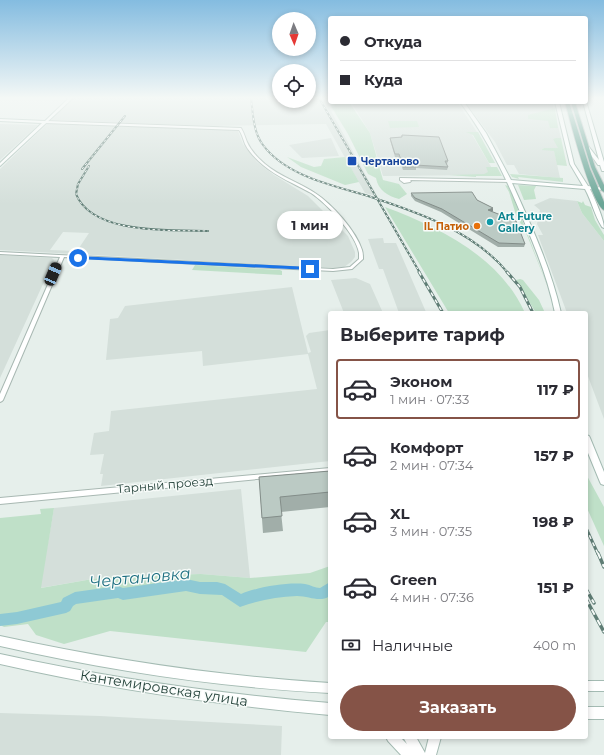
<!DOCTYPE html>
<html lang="ru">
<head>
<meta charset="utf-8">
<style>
	body { margin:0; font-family:Montserrat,sans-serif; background:#f7f7f7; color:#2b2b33; height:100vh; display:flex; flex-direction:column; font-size:15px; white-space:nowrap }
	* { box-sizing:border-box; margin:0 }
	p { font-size:13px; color:#7c7c81 }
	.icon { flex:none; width:22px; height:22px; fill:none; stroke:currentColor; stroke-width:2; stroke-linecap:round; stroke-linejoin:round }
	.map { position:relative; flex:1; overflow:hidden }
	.sheet { position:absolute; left:328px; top:311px; width:260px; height:428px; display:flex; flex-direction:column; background:#fff; border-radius:4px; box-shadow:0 2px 6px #0003 }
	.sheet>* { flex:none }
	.hud { position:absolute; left:328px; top:16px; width:260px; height:88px; border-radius:4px; box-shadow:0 2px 6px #0003; display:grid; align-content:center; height:88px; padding:0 12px; background:#fff }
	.needle { width:26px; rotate:178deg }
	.buttons { position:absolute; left:272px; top:12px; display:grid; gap:8px }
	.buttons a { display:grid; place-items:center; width:44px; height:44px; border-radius:50%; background:#fff; box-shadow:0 2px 6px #0003; font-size:20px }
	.end { position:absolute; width:18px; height:18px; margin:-9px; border:5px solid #1a73e8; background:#fff; box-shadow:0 0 0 2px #fff }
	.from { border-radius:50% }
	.bubble { position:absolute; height:28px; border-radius:14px; background:#fff; box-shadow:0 2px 6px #0003; font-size:13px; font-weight:700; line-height:28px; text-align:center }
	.car { position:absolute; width:12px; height:24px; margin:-12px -6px; border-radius:5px; box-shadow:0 0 3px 1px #0007; background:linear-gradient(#222 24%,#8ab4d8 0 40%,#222 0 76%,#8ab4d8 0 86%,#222 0) }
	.hud b { display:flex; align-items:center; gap:14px; height:38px; font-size:15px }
	.hud b+b { border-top:1px solid #e1e1e2 }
	.hud i { width:10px; height:10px; background:#2b2b33 }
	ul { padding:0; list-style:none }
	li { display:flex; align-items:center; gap:12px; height:60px; margin:0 8px 6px; padding:0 4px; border:2px solid transparent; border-radius:4px }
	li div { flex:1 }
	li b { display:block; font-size:15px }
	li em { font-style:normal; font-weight:700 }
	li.selected { border-color:#855347 }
	li>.icon { width:36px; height:36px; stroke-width:1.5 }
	h2 { padding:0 12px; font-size:18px; line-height:48px }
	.pay { display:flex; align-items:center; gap:10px; height:44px; padding:0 12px; font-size:15px }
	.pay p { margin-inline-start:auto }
	.action { display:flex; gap:8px; margin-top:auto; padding:8px 12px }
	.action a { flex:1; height:46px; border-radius:24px; background:#855347; color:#fff; font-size:16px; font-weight:700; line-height:46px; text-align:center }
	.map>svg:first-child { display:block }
	.built { fill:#d4dfda; fill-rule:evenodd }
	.green { fill:#bfe0c8 }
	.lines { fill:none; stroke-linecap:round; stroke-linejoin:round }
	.river { fill:#8ec9d4; fill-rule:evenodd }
	.street-casing { stroke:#a8b8b2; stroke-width:2 }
	.secondary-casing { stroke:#a4bbb3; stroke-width:2 }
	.primary-casing { stroke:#c2cac8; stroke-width:2 }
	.street { fill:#fff; fill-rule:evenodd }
	.secondary { fill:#fff; fill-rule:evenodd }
	.primary { fill:#6aa596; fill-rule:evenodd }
	.rail-far2-casing { stroke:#5f7d75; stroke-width:2 }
	.rail-far1-casing { stroke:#5f7d75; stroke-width:3 }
	.rail-casing { stroke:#5f7d75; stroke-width:3.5 }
	.rail-far2 { stroke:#f7fbf9; stroke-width:1; stroke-dasharray:2.5; stroke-linecap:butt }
	.rail-far1 { stroke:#f7fbf9; stroke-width:1.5; stroke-dasharray:4; stroke-linecap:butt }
	.rail { stroke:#f7fbf9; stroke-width:2; stroke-dasharray:6; stroke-linecap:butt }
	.wall { fill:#a1aea9 }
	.shaded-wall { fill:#838d89 }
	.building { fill:#bbcac4; stroke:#838d89 }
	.route { fill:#1a73e8 }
	.transit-dot { fill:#1a4fb4; stroke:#f7fbf9; stroke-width:1.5 }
	.culture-dot { fill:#0f9aa8; stroke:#f7fbf9; stroke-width:1.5 }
	.food-dot { fill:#e8710a; stroke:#f7fbf9; stroke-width:1.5 }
	.labels { text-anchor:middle; stroke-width:3; stroke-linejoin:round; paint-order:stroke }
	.far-transit-label { font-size:10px; font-weight:bold; fill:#164399; stroke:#f7fbf9; text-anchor:start }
	.far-culture-label { font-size:10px; font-weight:bold; fill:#0d838f; stroke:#f7fbf9; text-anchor:start }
	.far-food-label { font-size:10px; font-weight:bold; fill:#c56008; stroke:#f7fbf9; text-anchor:end }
	.street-label { font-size:12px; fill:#24423a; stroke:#f7fbf9 }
	.near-street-label { font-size:14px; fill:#24423a; stroke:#f7fbf9 }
	.near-water-label { font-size:16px; font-style:italic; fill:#1c6f80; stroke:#f7fbf9 }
</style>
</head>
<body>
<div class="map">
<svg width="604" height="755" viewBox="0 0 604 755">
	<rect width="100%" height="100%" fill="#e6efeb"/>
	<path class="built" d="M 73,98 L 279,98 L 279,101 L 309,101 L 309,98 L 324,98 L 377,196 L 365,193 L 326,124 L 209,126 L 51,120 Z
		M 351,102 L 457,102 L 477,132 L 471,133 L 493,170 L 486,175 L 383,176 L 370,133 Z
		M 465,102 L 552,102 L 561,138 L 556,138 L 559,148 L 544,148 L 541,150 L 554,150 L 560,178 L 519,174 L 514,165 L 507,165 L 495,142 Z
		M 48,123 L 231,129 L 238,131 L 243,144 L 257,162 L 274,175 L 308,196 L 348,236 L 355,252 L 355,257 L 351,262 L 344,267 L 335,268 L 0,250 L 0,169 ZM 63,232 L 89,233 L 77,251 L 50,250 Z
		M 0,124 L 38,125 L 0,160 Z
		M 331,138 L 339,156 L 302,158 L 289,145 Z
		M 550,198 L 577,201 L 582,213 L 604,241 L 604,419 L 586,371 L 586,313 L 567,313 L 538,235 L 543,235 L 537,224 L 540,210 L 534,205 Z
		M 383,238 L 384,243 L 396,243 L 426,312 L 430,313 L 399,313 L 383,269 L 379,269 L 368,239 Z
		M 0,255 L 52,258 L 54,260 L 0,378 Z
		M 356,278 L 370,284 L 383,313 L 344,313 L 331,280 Z
		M 292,287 L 308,353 L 311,352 L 306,336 L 309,333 L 330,330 L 330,461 L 101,486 L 103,474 L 100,474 L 104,454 L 90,455 L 94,433 L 109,431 L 111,411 L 317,389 L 308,354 L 203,366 L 202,351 L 106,360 L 110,319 L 118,318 L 125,306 Z
		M 241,489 L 250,578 L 201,574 L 104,577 L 40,588 L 54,508 Z
		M 0,713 L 100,716 L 282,726 L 281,755 L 0,755 Z"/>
	<path class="green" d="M 326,98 L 330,98 L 330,102 L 349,102 L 370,133 L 383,180 L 399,184 L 407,194 L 399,199 C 388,196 378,190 376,178 L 368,174 L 348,134 Z
		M 555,108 L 558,128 L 550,128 L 548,121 L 528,119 L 528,115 Z
		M 388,121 L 417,121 L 419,127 L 390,128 Z
		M 466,132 L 478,132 L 495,163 L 489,163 L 473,135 Z
		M 556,138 L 561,138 L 567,166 L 557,165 L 554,151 L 541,150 L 544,148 L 558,148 L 553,139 Z
		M 287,157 L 314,167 L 321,166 L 324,159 L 345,157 L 359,182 L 345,185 L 301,167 Z
		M 486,167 L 497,167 L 502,176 L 476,176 L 476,177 L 449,175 L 484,174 L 488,172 Z
		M 510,174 L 563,178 L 563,182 L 518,177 L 519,179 L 512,177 Z
		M 505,185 L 508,186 L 512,194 L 551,295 L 527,235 L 516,215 L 509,192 Z
		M 518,185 L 536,186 L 534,190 L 536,199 L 524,200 Z
		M 577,201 L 582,203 L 583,201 L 585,205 L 591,207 L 595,220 L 604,235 L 604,241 L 582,213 Z
		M 385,207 C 439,227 500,257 525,313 L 449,313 Z
		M 195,265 L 280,270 L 282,271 L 282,275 L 192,270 Z
		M 520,279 L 523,280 L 539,300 L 545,313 L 536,313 L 516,280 Z
		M 586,474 L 604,507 L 604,546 L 586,506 Z
		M 54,508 L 41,588 L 104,577 L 201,574 L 250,578 L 310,573 L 330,566 L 330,622 L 326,622 L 306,652 L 110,631 L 64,644 L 36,635 L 28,624 L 4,627 L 0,625 L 0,518 L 41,514 L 40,509 Z"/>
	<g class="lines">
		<path class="river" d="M 186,579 L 200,582 L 217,582 L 225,584 L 241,594 C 258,587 287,582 305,584 C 311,585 315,588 320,588 L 330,582 L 330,596 C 319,603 310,596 297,596 C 277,597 259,600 240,607 L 222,595 L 200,594 L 186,591 L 123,600 L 118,598 L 76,604 L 73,606 L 70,611 L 66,613 L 17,624 L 0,626 L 0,614 L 17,612 L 61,602 L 63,598 L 75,592 L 118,586 L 123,588 Z"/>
		<defs>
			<path id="street" d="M 46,121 L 241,128 C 244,133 245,137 247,142 C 251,151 258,158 265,164 C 280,177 299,182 315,193 C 332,204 356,231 362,250 C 363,253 363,256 363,259 L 352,269 L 333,271 L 64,257 L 3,400 L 2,401 L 0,402 L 0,394 L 60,257 L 0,254 L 0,252 L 333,269 L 350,267 L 359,259 C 359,257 359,255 359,253 C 356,234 326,203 311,193 C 295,184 277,177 263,165 C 256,159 249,152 245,144 C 243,139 242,134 239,130 L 45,123 L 45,122 Z
				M 400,178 L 510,180 L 512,181 L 510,182 L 410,180 L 411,181 L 410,182 L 404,183 L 400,180 Z
				M 330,468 L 330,472 L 0,504 L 0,498 Z"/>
			<path id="secondary" d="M 69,98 L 73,98 L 0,166 L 0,163 L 42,123 L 0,121 L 0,119 L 45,121 Z
				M 586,101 L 604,162 L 604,171 L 602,171 L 600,165 L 598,165 L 586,148 L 589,147 L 599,160 L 583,102 Z
				M 460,102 L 464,102 L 486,133 L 511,180 L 583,186 L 570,164 L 555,102 L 559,102 L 574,164 L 588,186 L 604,188 L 604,190 L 590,189 C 594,197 604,219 604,228 L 602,227 C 594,214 592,202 585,189 L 512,183 C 531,225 551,268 561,313 L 555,313 C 549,283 538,254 526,226 C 507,180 490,142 460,102 Z
				M 586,435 L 589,436 L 590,438 L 604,472 L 604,485 L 601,484 L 600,482 L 586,448 Z
				M 0,636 C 110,660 218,676 330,683 L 330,693 C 217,687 110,671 0,646 Z
				M 0,654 C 109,678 219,694 330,703 L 330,715 C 219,705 109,689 0,664 Z
				M 586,681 L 604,681 L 604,691 L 586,691 Z
				M 586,707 L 604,707 L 604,719 L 586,719 Z
				M 386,737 L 400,737 L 407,744 L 403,737 L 416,737 L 425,753 L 429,737 L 441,737 L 436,755 L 401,755 L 388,741 Z"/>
			<path id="primary" d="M 565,102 L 569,102 L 590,169 L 604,202 L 604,210 C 591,203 570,120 565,102 Z
				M 571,102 L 575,102 L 595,167 L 604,185 L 604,192 L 601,190 L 591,167 Z"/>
		</defs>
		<use href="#street" class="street-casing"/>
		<use href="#secondary" class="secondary-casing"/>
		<use href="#primary" class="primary-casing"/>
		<use href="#street" class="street"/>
		<use href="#secondary" class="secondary"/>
		<use href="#primary" class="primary"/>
		<defs>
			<path id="rail-far2" d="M 251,98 C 253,113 253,132 263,145 C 286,176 332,185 368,196 C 417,212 474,231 508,273
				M 319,98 L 420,273
				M 89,166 L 78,184 L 76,194 C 92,235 172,230 208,231
				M 82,169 L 125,116"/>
			<path id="rail-far1" d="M 419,272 L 443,313
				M 507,272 L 520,287 L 533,313
				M 586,528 L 598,554"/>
			<path id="rail" d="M 598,553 L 604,567
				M 586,589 L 594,603
				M 586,599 L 604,632"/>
		</defs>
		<use href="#rail-far2" class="rail-far2-casing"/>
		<use href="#rail-far1" class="rail-far1-casing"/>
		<use href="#rail" class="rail-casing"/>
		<use href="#rail-far2" class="rail-far2"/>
		<use href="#rail-far1" class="rail-far1"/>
		<use href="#rail" class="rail"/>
	</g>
	<path class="wall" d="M 402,135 L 448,161 L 447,164 L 446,164 L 448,167 L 447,170 L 416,168 L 416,170 L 403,170 L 398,157 L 395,157 L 390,140 L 390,138 L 401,137 Z
		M 411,193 L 477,200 L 493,211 L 492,211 L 525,244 L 524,247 L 498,247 L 441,212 L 415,201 L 411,196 Z
		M 330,471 L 330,507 L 281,512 L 283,531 L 263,533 L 259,477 Z"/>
	<path class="shaded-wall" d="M 493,208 L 493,211 L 487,213 L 488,210 Z"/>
	<path class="building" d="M 402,135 L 439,137 L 448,161 L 445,161 L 448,167 L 415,165 L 416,167 L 403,167 L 399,154 L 395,154 L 390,138 L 402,137 Z
		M 472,192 L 477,200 L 493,208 L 488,210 L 516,221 L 525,244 L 499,243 L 442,209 L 415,198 L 411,193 Z
		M 330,471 L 330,492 L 280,497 L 282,516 L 262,518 L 259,477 Z"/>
	<linearGradient id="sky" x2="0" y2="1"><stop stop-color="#84bce0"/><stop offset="0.48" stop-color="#f4f8f6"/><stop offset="1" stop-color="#f4f8f6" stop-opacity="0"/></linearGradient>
	<rect width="604" height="204" fill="url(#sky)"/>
	<path class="route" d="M 77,256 L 310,267 L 313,269 L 310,270 L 78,259 Z"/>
	<rect class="transit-dot" x="347" y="156" width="10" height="10" rx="2"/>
	<circle class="culture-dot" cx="490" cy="222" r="4"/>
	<circle class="food-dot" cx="477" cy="226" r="4"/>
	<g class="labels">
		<g class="far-transit-label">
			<text x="361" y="165">Чертаново</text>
		</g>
		<g class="far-culture-label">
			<text x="498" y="220">Art Future<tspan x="498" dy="12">Gallery</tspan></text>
		</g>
		<g class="far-food-label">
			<text x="469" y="230">IL Патио</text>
		</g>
		<g class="street-label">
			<text transform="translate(165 485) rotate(-5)" y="4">Тарный проезд</text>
		</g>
		<g class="near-street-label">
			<text transform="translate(164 688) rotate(9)" y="5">Кантемировская улица</text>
		</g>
		<g class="near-water-label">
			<text transform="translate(140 577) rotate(-5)" y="6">Чертановка</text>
		</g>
	</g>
</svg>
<div class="buttons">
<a><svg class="needle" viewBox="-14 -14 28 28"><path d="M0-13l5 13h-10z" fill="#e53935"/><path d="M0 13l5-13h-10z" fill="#7c7c81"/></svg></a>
<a><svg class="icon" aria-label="locate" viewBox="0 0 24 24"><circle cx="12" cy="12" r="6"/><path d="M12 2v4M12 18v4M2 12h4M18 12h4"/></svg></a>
</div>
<i class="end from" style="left:78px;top:258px"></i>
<i class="end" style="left:310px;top:269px"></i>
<div class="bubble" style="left:277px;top:211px;width:66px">1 мин</div>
<i class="car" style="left:53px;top:274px;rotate:23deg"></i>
<div class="hud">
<b><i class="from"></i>Откуда</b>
<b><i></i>Куда</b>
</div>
<section class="sheet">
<h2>Выберите тариф</h2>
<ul>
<li class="selected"><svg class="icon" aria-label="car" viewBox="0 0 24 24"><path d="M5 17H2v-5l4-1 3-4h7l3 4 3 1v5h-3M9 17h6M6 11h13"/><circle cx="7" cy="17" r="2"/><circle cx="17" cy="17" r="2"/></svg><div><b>Эконом</b><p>1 мин · 07:33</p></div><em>117 ₽</em></li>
<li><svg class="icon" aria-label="car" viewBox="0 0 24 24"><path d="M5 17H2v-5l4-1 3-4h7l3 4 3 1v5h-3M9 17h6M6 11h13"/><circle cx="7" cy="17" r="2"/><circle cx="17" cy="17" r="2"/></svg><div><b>Комфорт</b><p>2 мин · 07:34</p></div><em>157 ₽</em></li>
<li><svg class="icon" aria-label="car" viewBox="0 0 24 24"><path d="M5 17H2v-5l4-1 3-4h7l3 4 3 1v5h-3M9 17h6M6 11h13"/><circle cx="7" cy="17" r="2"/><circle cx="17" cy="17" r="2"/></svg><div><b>XL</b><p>3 мин · 07:35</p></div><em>198 ₽</em></li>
<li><svg class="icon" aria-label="car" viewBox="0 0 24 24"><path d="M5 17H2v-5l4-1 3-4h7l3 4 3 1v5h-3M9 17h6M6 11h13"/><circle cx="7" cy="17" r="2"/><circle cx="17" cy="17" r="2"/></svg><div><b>Green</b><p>4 мин · 07:36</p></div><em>151 ₽</em></li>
</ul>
<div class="pay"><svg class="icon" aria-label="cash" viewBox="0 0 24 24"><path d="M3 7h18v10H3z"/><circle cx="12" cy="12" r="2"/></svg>Наличные<p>400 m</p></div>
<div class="action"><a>Заказать</a></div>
</section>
</div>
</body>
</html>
